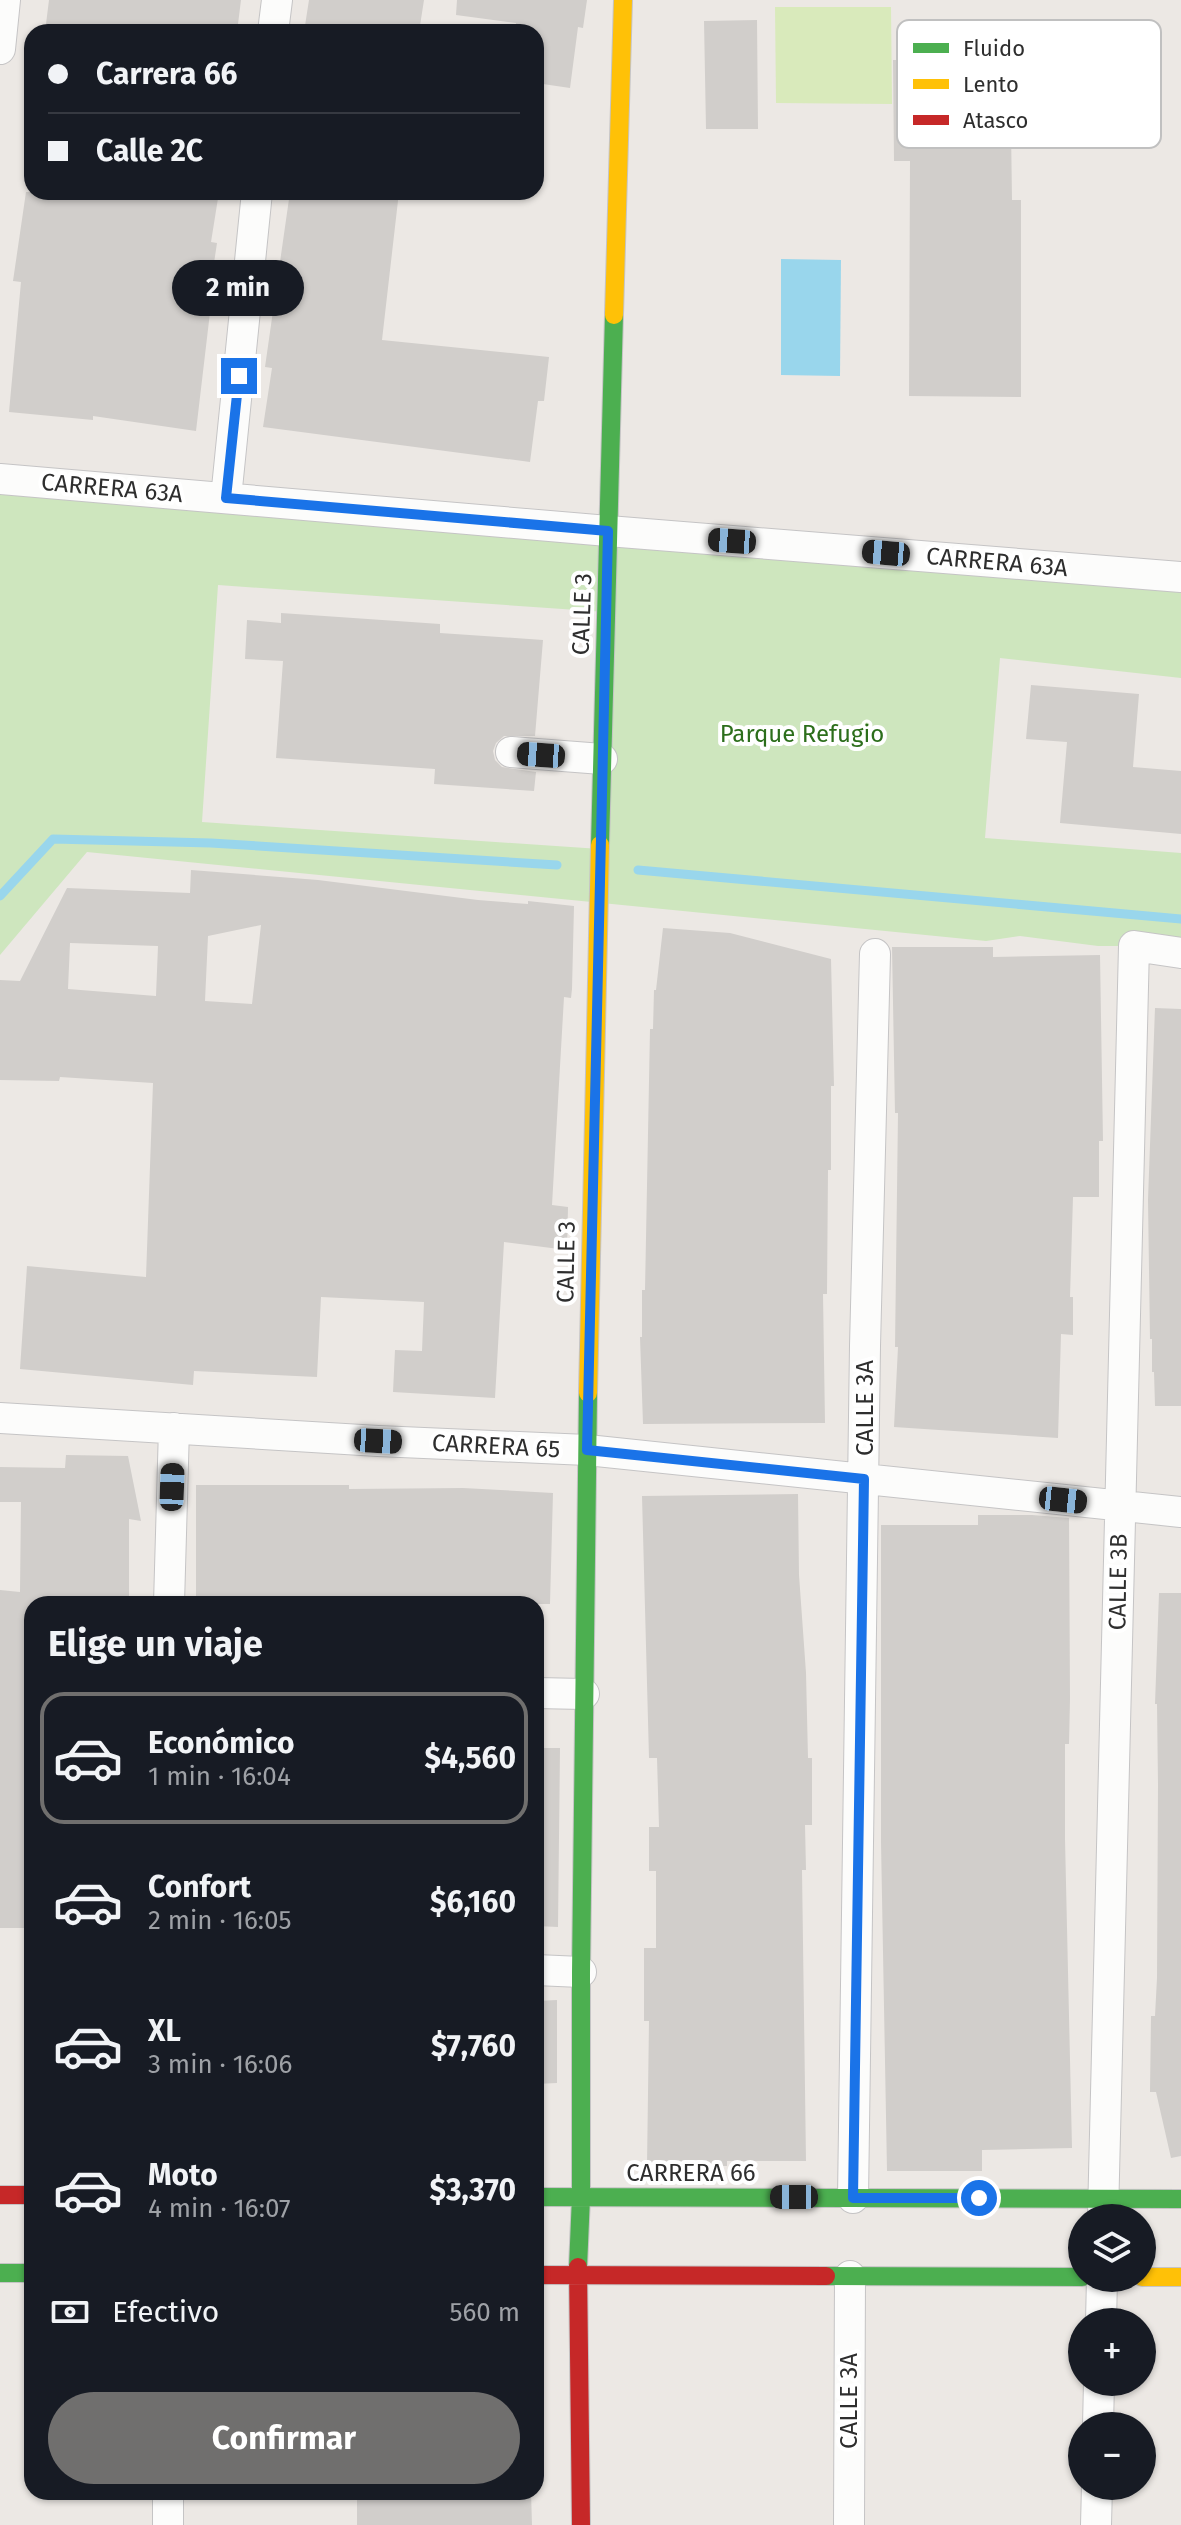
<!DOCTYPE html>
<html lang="es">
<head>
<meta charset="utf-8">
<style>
	body { margin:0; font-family:"Fira Sans",sans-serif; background:#242831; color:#f1f3f6; height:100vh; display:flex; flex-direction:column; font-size:30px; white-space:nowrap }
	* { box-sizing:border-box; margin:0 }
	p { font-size:26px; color:#9ea1a6 }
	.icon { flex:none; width:44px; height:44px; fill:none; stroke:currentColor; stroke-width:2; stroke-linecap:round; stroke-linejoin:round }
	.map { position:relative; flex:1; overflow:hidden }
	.drawer { position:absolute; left:24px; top:1596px; width:520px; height:904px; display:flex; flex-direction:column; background:#171b24; border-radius:24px; box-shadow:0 2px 6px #0004 }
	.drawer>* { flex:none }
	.guide { position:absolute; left:24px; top:24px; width:520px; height:176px; border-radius:24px; box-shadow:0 2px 6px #0004; display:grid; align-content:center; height:176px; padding:0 24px; background:#171b24 }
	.fabs { position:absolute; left:1068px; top:2204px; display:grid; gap:16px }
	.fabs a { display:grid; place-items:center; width:88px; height:88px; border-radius:50%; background:#171b24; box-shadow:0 2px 6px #0004; font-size:40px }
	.end { position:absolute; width:36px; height:36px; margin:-18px; border:10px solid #1a73e8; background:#fff; box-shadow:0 0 0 4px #fff }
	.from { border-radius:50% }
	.bubble { position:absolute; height:56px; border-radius:28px; background:#171b24; box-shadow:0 2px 6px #0004; font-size:26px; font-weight:700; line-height:56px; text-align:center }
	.car { position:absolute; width:24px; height:48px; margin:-24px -12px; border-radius:10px; box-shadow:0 0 6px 2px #0007; background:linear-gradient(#222 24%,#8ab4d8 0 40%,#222 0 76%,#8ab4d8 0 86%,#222 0) }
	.guide b { display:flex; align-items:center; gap:28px; height:76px; font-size:30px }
	.guide b+b { border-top:2px solid #363941 }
	.guide i { width:20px; height:20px; background:#f1f3f6 }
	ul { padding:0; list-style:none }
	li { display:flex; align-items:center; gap:24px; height:132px; margin:0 16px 12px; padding:0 8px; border:4px solid transparent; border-radius:24px }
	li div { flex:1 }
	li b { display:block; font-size:30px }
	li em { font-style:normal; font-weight:700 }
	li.selected { border-color:#706f6e }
	li>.icon { width:72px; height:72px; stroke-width:1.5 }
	h2 { padding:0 24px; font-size:36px; line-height:96px }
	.pay { display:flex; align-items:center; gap:20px; height:88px; padding:0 24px; font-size:30px }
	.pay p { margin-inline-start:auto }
	.button { display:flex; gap:16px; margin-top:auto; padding:16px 24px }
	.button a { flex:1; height:92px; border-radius:48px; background:#706f6e; color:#fff; font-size:32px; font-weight:700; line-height:92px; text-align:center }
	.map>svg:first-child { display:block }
	.green { fill:#cee6be; fill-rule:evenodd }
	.pitch { fill:#d9eabb }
	.water { fill:#99d6ec }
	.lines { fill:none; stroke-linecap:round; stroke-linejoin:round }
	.stream { stroke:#99d6ec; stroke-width:9 }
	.building { fill:#d1cecb; fill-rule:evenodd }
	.street-casing { stroke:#c5c4c5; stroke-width:32 }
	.fast-casing { stroke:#c5c4c5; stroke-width:20 }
	.slow-casing { stroke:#c5c4c5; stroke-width:20 }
	.jam-casing { stroke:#c5c4c5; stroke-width:20 }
	.street { stroke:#fcfcfb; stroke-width:30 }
	.fast { stroke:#4caf50; stroke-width:18 }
	.slow { stroke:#ffc107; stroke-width:18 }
	.jam { stroke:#c62828; stroke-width:18 }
	.route { stroke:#1a73e8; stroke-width:10 }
	.labels { text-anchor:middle; stroke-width:8; stroke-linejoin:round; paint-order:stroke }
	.street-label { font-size:24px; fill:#2e2e2e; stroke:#fff }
	.park-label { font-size:24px; fill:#2c6e1b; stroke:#fff }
	.key { fill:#fff; stroke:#c0c0c0; stroke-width:2 }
	.key-label { font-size:22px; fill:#2e2e2e }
</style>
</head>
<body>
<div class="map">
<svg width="1181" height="2525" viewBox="0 0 1181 2525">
	<rect width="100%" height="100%" fill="#ece8e4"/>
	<path class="green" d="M 0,479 L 1181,577 L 1181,678 L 1000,658 L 985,838 L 1181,853 L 1181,953 L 1134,946 L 1098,946 L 1020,936 L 986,941 L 87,852 L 0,955 ZM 218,585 L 606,612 L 600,849 L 202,822 Z"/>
	<path class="pitch" d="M 775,7 L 891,7 L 892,104 L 776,103 Z"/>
	<path class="water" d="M 781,259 L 841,260 L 840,376 L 781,375 Z"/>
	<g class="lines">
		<path class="stream" d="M 638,870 L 1181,919
			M 0,896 L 53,839 L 211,843 L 557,865"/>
	</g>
	<path class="building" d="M 49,0 L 241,0 L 237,32 L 45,32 Z
		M 309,0 L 424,0 L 419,32 L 304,32 Z
		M 457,0 L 587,0 L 583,28 L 578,27 L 570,88 L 536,83 L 536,32 L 515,32 L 516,23 L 456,15 Z
		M 757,20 L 758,129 L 706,129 L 704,21 Z
		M 925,29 L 979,29 L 980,43 L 994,43 L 994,58 L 1010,57 L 1012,200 L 1021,200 L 1021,397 L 909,396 L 910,161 L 894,161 L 893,60 L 909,60 L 909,44 L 925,44 Z
		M 26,192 L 219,192 L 211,242 L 217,243 L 208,303 L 211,304 L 196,431 L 93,416 L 93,420 L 9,412 L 21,282 L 13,281 Z
		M 290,192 L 399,192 L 382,340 L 549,357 L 544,401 L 538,401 L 530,462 L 263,427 L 272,368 L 265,367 Z
		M 281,613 L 440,624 L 440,633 L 543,640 L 535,736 L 504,736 L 496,743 L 493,751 L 495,760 L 502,767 L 536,772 L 534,791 L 434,784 L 435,769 L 276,758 L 283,661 L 245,659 L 247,620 L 281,623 Z
		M 1031,685 L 1139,694 L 1133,767 L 1181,771 L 1181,834 L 1060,823 L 1067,742 L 1026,739 Z
		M 191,870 L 318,880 L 478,900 L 528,904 L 528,901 L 574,906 L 572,989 L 571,998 L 564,997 L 552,1205 L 568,1207 L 567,1250 L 504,1242 L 495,1398 L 393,1392 L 395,1350 L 422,1351 L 424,1302 L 321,1297 L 317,1377 L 194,1371 L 193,1385 L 20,1369 L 27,1266 L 146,1277 L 153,1083 L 60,1077 L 59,1081 L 0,1080 L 0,980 L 20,981 L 67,888 L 190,893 ZM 261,925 L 252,1004 L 205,1001 L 208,936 ZM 70,943 L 158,946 L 156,996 L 68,989 Z
		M 663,928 L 730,933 L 831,959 L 834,1086 L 831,1086 L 831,1170 L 828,1170 L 827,1294 L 823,1294 L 825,1423 L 643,1424 L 640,1337 L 642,1337 L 642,1290 L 645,1290 L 650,1029 L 653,1029 L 654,990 L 656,990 Z
		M 892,947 L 993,947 L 993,957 L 1100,955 L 1103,1141 L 1099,1141 L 1099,1197 L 1073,1197 L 1070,1297 L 1073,1297 L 1073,1335 L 1061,1334 L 1058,1438 L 894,1427 L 898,1347 L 895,1347 L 898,1113 L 895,1113 Z
		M 1155,1008 L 1181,1009 L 1181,1406 L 1155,1406 L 1154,1372 L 1152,1372 L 1152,1339 L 1150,1339 L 1148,1200 Z
		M 66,1455 L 128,1456 L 141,1521 L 129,1519 L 129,1604 L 32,1604 L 32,1928 L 0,1928 L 0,1590 L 20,1592 L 21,1502 L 0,1502 L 0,1467 L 65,1468 Z
		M 196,1485 L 349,1485 L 349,1489 L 463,1488 L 553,1493 L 550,1604 L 196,1604 Z
		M 798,1494 L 799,1575 L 806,1673 L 808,1758 L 812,1758 L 812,1825 L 805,1825 L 806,1870 L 802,1870 L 806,2161 L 727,2161 L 727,2166 L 647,2166 L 649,2021 L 644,2021 L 644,1948 L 656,1948 L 656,1871 L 649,1871 L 649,1827 L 659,1827 L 657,1758 L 649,1758 L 642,1496 Z
		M 978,1515 L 1032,1515 L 1069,1518 L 1070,1699 L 1069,1744 L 1065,1744 L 1065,1839 L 1072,2148 L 982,2150 L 982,2171 L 887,2171 L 881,1842 L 881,1525 L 978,1525 Z
		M 1159,1593 L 1181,1593 L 1181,2156 L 1171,2158 L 1156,2092 L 1150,2092 L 1151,2016 L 1155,2016 L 1157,1978 L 1158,1784 L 1157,1704 L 1155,1704 Z
		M 536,1748 L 560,1748 L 558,1927 L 536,1926 Z
		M 557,2000 L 557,2083 L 536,2084 L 536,2001 Z
		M 357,2492 L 531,2492 L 532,2525 L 357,2525 Z"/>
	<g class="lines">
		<defs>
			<path id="street" d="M 273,32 L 277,0
				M 0,49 L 5,0
				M 0,479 L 608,531 L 1181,577
				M 226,498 L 257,192
				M 511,752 L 602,759
				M 0,1418 L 378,1441 L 587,1450 L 1181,1512
				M 169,1604 L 174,1428
				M 536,1693 L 584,1694
				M 536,1970 L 581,1972
				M 853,2198 L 865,1346 L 875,954
				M 1103,2216 L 1134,946 L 1181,953
				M 1101,2322 L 1102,2278
				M 1098,2426 L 1099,2382
				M 168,2525 L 168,2492
				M 849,2525 L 850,2276
				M 1096,2525 L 1097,2486"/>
			<path id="fast" d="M 600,845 L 614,315
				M 536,2197 L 1181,2199
				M 578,2267 L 581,2197 L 581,1972 L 588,1393
				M 0,2273 L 32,2273
				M 826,2276 L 1082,2277"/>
			<path id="slow" d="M 614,315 L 623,0
				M 588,1393 L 600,845
				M 1142,2277 L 1181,2277"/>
			<path id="jam" d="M 0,2195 L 32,2195
				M 578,2267 L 581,2525
				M 536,2275 L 826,2276"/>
		</defs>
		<use href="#street" class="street-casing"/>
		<use href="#fast" class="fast-casing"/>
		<use href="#slow" class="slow-casing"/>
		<use href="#jam" class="jam-casing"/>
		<use href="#street" class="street"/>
		<use href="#fast" class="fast"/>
		<use href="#slow" class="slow"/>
		<use href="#jam" class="jam"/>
	</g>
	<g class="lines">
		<path class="route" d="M 239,376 L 226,498 L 608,531 L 587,1450 L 864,1479 L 853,2198 L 979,2198"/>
	</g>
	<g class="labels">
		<g class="street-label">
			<text transform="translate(112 488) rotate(5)" y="8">CARRERA 63A</text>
			<text transform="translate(997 562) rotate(5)" y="8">CARRERA 63A</text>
			<text transform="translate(582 614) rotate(-88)" y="8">CALLE 3</text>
			<text transform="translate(566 1262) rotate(-89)" y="8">CALLE 3</text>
			<text transform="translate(865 1408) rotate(-90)" y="8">CALLE 3A</text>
			<text transform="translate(496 1446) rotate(3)" y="8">CARRERA 65</text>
			<text transform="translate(1118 1582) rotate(-89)" y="8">CALLE 3B</text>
			<text x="691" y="2181">CARRERA 66</text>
			<text transform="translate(849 2401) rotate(-90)" y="8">CALLE 3A</text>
		</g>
		<g class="park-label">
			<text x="802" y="742">Parque Refugio</text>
		</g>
	</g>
	<rect x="897" y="20" width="264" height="128" rx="12" class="key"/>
	<rect x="913" y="43" width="36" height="10" fill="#4caf50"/>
	<rect x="913" y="79" width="36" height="10" fill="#ffc107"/>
	<rect x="913" y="115" width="36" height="10" fill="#c62828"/>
	<g class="key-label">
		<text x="963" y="56">Fluido</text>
		<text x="963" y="92">Lento</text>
		<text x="963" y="128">Atasco</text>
	</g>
</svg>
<div class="fabs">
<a><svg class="icon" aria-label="layers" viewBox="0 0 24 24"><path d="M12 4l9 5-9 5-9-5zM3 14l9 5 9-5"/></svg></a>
<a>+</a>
<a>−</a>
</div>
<i class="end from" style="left:979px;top:2198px"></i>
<i class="end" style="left:239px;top:376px"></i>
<div class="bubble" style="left:172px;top:260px;width:132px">2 min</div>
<i class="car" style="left:732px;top:541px;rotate:274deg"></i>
<i class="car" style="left:886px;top:553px;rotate:275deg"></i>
<i class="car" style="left:541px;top:755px;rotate:274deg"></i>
<i class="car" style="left:378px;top:1441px;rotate:93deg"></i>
<i class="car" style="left:172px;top:1487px;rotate:2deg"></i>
<i class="car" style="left:1063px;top:1500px;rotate:96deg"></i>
<i class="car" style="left:794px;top:2197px;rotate:270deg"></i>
<div class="guide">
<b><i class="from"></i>Carrera 66</b>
<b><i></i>Calle 2C</b>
</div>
<section class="drawer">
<h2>Elige un viaje</h2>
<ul>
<li class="selected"><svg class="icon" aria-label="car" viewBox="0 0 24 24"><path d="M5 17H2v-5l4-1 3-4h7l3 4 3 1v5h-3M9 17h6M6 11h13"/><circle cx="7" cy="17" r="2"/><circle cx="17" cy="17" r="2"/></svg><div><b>Económico</b><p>1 min · 16:04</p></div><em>$4,560</em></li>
<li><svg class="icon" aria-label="car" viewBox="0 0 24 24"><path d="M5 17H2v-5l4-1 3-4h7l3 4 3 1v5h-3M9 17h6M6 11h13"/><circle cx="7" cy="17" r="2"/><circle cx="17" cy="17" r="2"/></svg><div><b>Confort</b><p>2 min · 16:05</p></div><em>$6,160</em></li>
<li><svg class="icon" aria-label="car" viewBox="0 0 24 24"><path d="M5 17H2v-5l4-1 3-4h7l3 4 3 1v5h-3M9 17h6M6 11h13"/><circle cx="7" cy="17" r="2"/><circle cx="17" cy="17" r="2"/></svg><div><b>XL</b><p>3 min · 16:06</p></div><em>$7,760</em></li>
<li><svg class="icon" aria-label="car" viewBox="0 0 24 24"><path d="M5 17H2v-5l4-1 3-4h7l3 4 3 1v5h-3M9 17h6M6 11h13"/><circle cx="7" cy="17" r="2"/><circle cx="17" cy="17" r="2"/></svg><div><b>Moto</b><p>4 min · 16:07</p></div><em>$3,370</em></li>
</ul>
<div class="pay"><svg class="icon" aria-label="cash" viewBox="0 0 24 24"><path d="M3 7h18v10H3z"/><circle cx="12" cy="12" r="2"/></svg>Efectivo<p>560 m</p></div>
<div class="button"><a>Confirmar</a></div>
</section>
</div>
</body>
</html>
